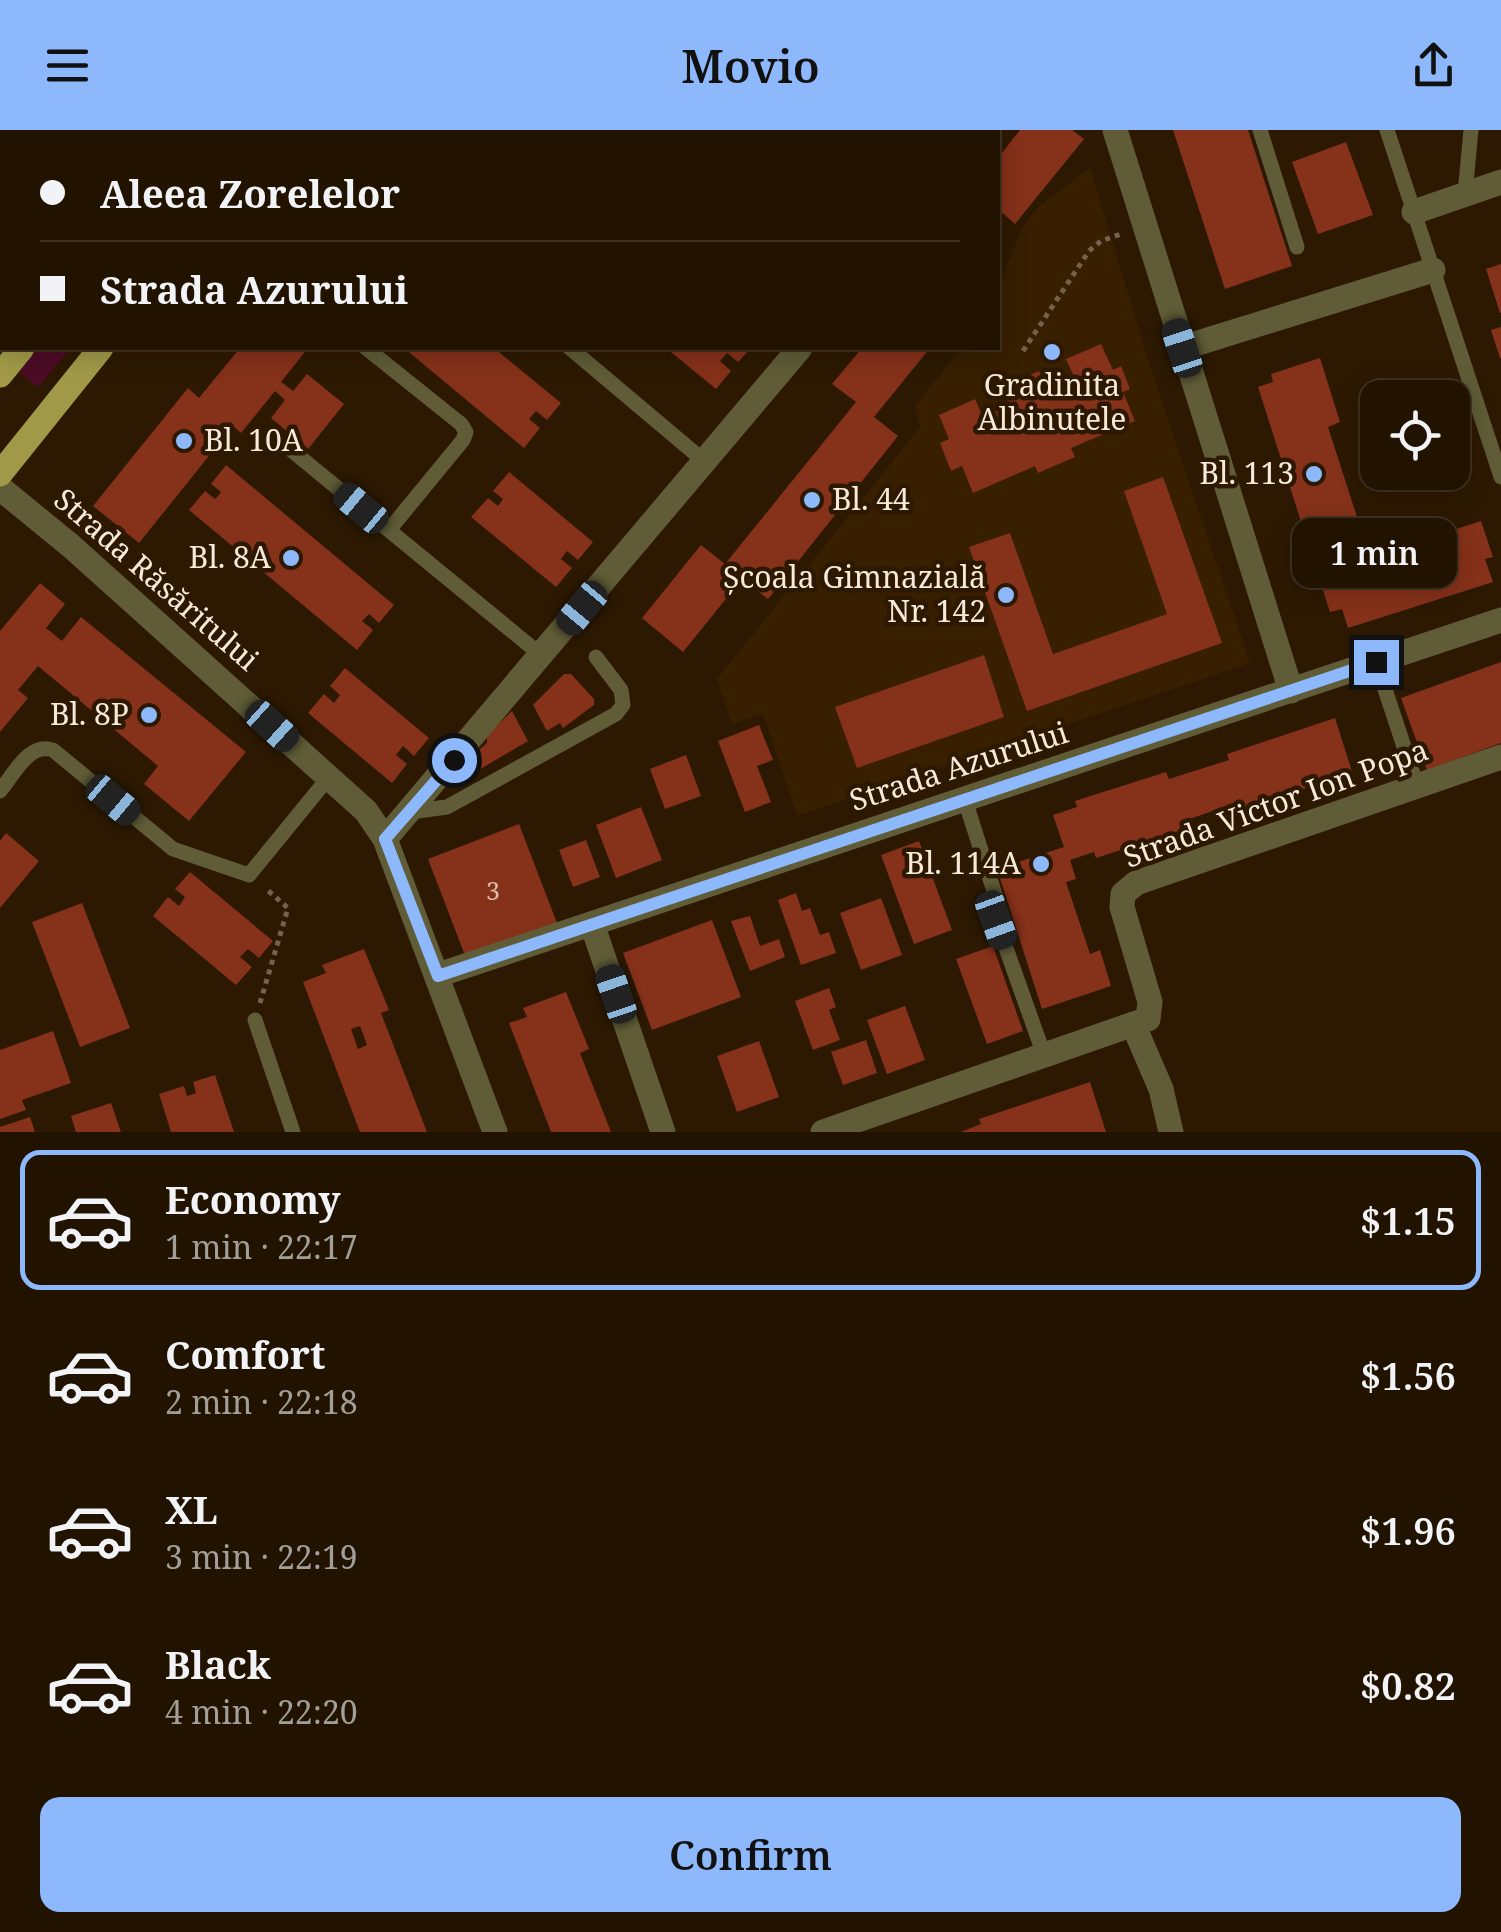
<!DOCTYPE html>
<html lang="en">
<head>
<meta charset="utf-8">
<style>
	body { margin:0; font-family:"Noto Serif",serif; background:#2e2010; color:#f1f3f6; height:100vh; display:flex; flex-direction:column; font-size:38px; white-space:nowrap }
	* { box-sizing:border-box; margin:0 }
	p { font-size:32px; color:#a29e99 }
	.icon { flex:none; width:55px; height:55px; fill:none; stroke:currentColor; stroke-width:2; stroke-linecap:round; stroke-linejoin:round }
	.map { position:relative; height:1002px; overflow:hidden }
	.side { display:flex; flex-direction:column; background:#221301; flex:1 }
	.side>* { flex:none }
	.guide { position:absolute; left:0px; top:0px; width:1000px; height:220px; box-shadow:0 5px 25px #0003,0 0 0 2px #3f3223; display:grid; align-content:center; height:220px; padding:0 40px; background:#221301 }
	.tools { position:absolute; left:1360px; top:250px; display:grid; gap:20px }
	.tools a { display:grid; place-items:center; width:110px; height:110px; border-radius:20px; background:#221301; box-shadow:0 5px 25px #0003,0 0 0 2px #3f3223; font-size:50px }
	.end { position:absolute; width:45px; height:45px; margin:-22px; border:12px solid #8db9fc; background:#111; box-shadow:0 0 0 5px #111 }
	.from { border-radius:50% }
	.bubble { position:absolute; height:70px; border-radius:20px; background:#221301; box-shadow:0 5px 25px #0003,0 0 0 2px #3f3223; font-size:32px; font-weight:600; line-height:70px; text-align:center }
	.car { position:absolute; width:30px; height:60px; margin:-30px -15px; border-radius:12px; box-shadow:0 0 8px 2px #0007; background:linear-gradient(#222 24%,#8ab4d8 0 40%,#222 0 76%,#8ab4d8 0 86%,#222 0) }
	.guide b { display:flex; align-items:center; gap:35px; height:95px; font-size:38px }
	.guide b+b { border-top:2px solid #3f3223 }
	.guide i { width:25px; height:25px; background:#f1f3f6 }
	ul { padding:18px 0 0; list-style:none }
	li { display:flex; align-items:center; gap:30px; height:140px; margin:0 20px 15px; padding:0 20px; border:5px solid transparent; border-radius:20px }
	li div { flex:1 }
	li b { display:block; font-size:38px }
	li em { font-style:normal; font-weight:600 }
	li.selected { border-color:#8db9fc }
	li>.icon { width:90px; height:90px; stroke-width:1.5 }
	.primary-button { display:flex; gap:20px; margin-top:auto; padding:20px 40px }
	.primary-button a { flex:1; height:115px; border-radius:20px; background:#8db9fc; color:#111; font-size:40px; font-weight:600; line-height:115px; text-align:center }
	header { display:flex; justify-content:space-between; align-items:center; height:130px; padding:0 40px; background:#8db9fc; color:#111; font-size:45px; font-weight:600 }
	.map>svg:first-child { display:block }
	.built { fill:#371f00 }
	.green { fill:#4d0c26 }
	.building { fill:#863119; fill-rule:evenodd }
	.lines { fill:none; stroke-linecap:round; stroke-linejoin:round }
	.path { stroke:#74624d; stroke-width:5; stroke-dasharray:5 5; stroke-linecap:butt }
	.lane { stroke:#5f5c37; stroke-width:15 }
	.street { stroke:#5f5c37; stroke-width:25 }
	.primary { stroke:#a09a48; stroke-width:25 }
	.route { stroke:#8db9fc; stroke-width:12 }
	.poi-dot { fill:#8db9fc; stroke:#2d1901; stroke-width:4 }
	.labels { text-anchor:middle; stroke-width:9; stroke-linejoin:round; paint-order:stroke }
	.number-label { font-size:25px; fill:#dcbcaa }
	.poi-label { font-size:30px; fill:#f8eadb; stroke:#2d1901; text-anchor:end }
	.street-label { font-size:30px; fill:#f8eadb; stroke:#2d1901 }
</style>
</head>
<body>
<header><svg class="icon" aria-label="menu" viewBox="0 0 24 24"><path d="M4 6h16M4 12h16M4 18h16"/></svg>Movio<svg class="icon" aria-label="share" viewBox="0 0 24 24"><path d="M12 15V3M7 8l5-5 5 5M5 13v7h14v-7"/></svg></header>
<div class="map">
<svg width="1501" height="1002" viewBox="0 0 1501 1002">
	<rect width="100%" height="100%" fill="#2d1901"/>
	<path class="built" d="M 1090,38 L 1147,226 L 1250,533 L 797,686 L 763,584 L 732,594 L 717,549 L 920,297 L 915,276 L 961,218 L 998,218 L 998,156 L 1021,101 L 1037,78 Z"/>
	<path class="green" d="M 38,218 L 71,218 L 38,257 L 19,242 Z"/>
	<path class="building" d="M 1020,0 L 1072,0 L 1084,9 L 1015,94 L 998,79 L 998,28 Z
		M 1173,0 L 1248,0 L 1292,136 L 1225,159 Z
		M 1346,12 L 1373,85 L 1318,104 L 1292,32 Z
		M 1501,134 L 1501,183 L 1500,183 L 1486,139 Z
		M 1501,197 L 1501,228 L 1500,228 L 1491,200 Z
		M 1101,214 L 1113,240 L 1121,236 L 1130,259 L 1123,262 L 1135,291 L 1071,318 L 1075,327 L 1038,343 L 1035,336 L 973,363 L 962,336 L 951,341 L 940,313 L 949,309 L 939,285 L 975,269 L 983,287 L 1009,275 L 1002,258 L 1039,241 L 1047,261 L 1075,249 L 1066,229 Z
		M 240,218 L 308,218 L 281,252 L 293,261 L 307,244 L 344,274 L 308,319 L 271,288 L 285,270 L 275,261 L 241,303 L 233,296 L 139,413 L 93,376 L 188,258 L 199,268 Z
		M 404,218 L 494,218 L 561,273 L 547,290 L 536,281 L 529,289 L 540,298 L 524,318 Z
		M 666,218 L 751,218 L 738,232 L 727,223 L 720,231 L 731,241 L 716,259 Z
		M 862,218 L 930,218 L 874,287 L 898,306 L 768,469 L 742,449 L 683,522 L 642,488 L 701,415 L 725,434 L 856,272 L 832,254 Z
		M 1320,228 L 1340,292 L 1328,297 L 1370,427 L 1481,391 L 1493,427 L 1485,429 L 1493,452 L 1348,498 L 1342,479 L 1330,482 L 1258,257 L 1273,252 L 1271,244 Z
		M 226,335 L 394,475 L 379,493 L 369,484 L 362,491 L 373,500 L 357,520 L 189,380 L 205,361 L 215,369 L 218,366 L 221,362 L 211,354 Z
		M 509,342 L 593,412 L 578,430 L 567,421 L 561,429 L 572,438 L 556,457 L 471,387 L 488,368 L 498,376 L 503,369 L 493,361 Z
		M 1163,347 L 1222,513 L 1027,581 L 969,417 L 1010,403 L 1053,524 L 1167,484 L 1124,361 Z
		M 40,453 L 65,474 L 46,498 L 62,511 L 81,487 L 246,622 L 189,691 L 144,654 L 158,636 L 38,536 L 18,560 L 28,568 L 0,602 L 0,501 Z
		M 984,525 L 1004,587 L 857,638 L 835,577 Z
		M 1501,532 L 1501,613 L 1427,640 L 1401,568 Z
		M 345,538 L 429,608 L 414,626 L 403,616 L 396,625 L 407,634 L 392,653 L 308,583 L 324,564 L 334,573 L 340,565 L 330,556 Z
		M 564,544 L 571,544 L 594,569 L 594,575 L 563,598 L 560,593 L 547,601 L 533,575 Z
		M 512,581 L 528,611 L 477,641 L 469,629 L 487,613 L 487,605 Z
		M 1335,588 L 1355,651 L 1321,662 L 1318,654 L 1243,678 L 1241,671 L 1184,691 L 1186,699 L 1096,728 L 1094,722 L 1070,730 L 1076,749 L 1066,752 L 1090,824 L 1100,820 L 1111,856 L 1042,879 L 997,739 L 1064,717 L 1053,685 L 1077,677 L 1075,671 L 1166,642 L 1169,649 L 1229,630 L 1227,624 Z
		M 759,595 L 773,630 L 757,636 L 771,672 L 745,682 L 718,611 Z
		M 686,625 L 701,666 L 665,679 L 650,639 Z
		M 641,677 L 662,730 L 616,748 L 596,695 Z
		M 519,694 L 557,793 L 466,828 L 428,729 Z
		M 6,703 L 39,731 L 0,778 L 0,711 Z
		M 586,710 L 600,747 L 573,757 L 559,720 Z
		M 919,711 L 952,800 L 914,814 L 881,725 Z
		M 190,742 L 273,811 L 259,828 L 248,819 L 240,827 L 252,837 L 236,855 L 153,786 L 168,767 L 179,776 L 185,767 L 175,759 Z
		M 796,763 L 802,781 L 810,778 L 820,805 L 829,802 L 836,823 L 801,835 L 778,770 Z
		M 881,768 L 902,825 L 861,840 L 840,783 Z
		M 82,773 L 130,898 L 80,917 L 32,792 Z
		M 750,786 L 760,816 L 779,809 L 785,827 L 750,841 L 731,791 Z
		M 712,790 L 741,867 L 652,900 L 623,823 Z
		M 993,816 L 1023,901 L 987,914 L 956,829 Z
		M 364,819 L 389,880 L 381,883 L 427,1002 L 360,1002 L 303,852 L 326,843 L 322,835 ZM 360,896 L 367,915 L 358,919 L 351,899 Z
		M 829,858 L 836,877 L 829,880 L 840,910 L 813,920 L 795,871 Z
		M 566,862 L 589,919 L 580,923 L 611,1002 L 551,1002 L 509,893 L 527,887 L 523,878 Z
		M 905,876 L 925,930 L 887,944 L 867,890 Z
		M 53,901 L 71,953 L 22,970 L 26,980 L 0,989 L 0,920 Z
		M 866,910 L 877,943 L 843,955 L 831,922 Z
		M 759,911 L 779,967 L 737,982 L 717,926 Z
		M 215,945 L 234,1002 L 171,1002 L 159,964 L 184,956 L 187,966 L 196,963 L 193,952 Z
		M 1090,952 L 1106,1002 L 961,1002 L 981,994 L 979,989 Z
		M 111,973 L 121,1002 L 76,1002 L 71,986 Z
		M 30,987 L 35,1002 L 0,1002 L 0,997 Z"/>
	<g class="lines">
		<path class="path" d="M 940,0 L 944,2
			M 1023,221 L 1089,121 L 1101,111 L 1121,104
			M 260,873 L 288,778 L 265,758"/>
		<path class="lane" d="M 501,0 L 504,2
			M 703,0 L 706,2
			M 1260,0 L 1297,117
			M 1387,0 L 1501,347
			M 1465,64 L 1471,0
			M 366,218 L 461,294 L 466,302 L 463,310 L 389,400
			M 570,218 L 704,331
			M 279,310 L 541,525
			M 1376,532 L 1417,656
			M 0,661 C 14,644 29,612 53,620 L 173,719 L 249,745 L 329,647
			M 965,670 L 998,774 L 996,790 L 1044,925
			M 410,682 L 447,677 L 616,584 L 623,575 L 621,560 L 596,527
			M 255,890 L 293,1002"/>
		<path class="street" d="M 1115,0 L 1291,561
			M 979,2 L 981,0
			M 1414,82 L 1501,52
			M 1182,218 L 1433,140
			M 0,358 L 71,416 L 366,681 L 385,709 L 495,1002
			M 385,709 L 800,218
			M 592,794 L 663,1002
			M 438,845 L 1501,490
			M 1133,894 L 1161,959 L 1171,1002
			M 823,1002 L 1148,889 L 1150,872 L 1122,777 L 1123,764 L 1136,753 L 1501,627"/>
		<path class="primary" d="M 194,2 L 196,0
			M 274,2 L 276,0
			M 0,245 L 22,218
			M 0,344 L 101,218"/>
	</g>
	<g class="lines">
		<path class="route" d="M 454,630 L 385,709 L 438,846 L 1376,532"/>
	</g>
	<g class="poi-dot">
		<circle cx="1052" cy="222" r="10"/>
		<circle cx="184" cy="311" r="10"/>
		<circle cx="1314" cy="344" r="10"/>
		<circle cx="812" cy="370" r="10"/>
		<circle cx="291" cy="428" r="10"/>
		<circle cx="1006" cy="465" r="10"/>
		<circle cx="149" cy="585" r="10"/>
		<circle cx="1041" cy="734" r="10"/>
	</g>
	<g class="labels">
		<g class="number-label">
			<text x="493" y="770">3</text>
		</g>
		<g class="poi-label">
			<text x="1052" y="266" text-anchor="middle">Gradinita<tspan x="1052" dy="34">Albinutele</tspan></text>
			<text x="204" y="321" text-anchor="start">Bl. 10A</text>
			<text x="1294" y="354">Bl. 113</text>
			<text x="832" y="380" text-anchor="start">Bl. 44</text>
			<text x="271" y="438">Bl. 8A</text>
			<text x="986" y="458">Școala Gimnazială<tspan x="986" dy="34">Nr. 142</tspan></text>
			<text x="129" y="595">Bl. 8P</text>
			<text x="1021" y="744">Bl. 114A</text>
		</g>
		<g class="street-label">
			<text transform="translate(156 450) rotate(41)" y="10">Strada Răsăritului</text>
			<text transform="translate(959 637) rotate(-18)" y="10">Strada Azurului</text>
			<text transform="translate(1276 674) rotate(-20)" y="10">Strada Victor Ion Popa</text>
		</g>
	</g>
</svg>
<div class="tools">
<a><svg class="icon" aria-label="locate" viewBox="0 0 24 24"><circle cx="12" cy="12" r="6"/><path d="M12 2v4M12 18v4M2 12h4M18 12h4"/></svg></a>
</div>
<i class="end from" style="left:454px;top:630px"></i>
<i class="end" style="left:1376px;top:532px"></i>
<div class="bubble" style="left:1292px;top:388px;width:165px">1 min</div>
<i class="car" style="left:1182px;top:218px;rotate:342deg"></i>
<i class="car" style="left:361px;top:378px;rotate:310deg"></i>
<i class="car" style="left:582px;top:478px;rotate:220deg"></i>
<i class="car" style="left:272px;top:596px;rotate:132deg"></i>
<i class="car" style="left:113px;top:670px;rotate:130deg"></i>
<i class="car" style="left:996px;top:790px;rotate:160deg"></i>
<i class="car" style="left:616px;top:864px;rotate:341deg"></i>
<div class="guide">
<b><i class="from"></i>Aleea Zorelelor</b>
<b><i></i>Strada Azurului</b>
</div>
</div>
<section class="side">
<ul>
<li class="selected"><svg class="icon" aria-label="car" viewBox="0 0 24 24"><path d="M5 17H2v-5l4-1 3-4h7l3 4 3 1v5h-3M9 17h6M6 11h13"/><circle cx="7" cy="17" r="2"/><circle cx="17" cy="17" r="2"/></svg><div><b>Economy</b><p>1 min · 22:17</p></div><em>$1.15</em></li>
<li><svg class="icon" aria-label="car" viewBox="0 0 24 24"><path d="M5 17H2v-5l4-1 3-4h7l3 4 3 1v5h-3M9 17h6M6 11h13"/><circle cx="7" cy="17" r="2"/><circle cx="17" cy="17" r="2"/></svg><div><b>Comfort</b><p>2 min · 22:18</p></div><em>$1.56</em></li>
<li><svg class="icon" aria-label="car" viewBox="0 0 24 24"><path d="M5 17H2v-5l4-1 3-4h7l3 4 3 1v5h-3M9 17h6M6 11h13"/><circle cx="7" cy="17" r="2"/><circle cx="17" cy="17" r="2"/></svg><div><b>XL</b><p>3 min · 22:19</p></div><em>$1.96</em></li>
<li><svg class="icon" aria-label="car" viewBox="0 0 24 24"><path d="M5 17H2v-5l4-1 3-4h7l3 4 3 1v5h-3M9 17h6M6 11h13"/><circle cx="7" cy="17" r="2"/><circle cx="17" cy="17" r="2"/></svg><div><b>Black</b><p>4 min · 22:20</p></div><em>$0.82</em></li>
</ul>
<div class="primary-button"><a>Confirm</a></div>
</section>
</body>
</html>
